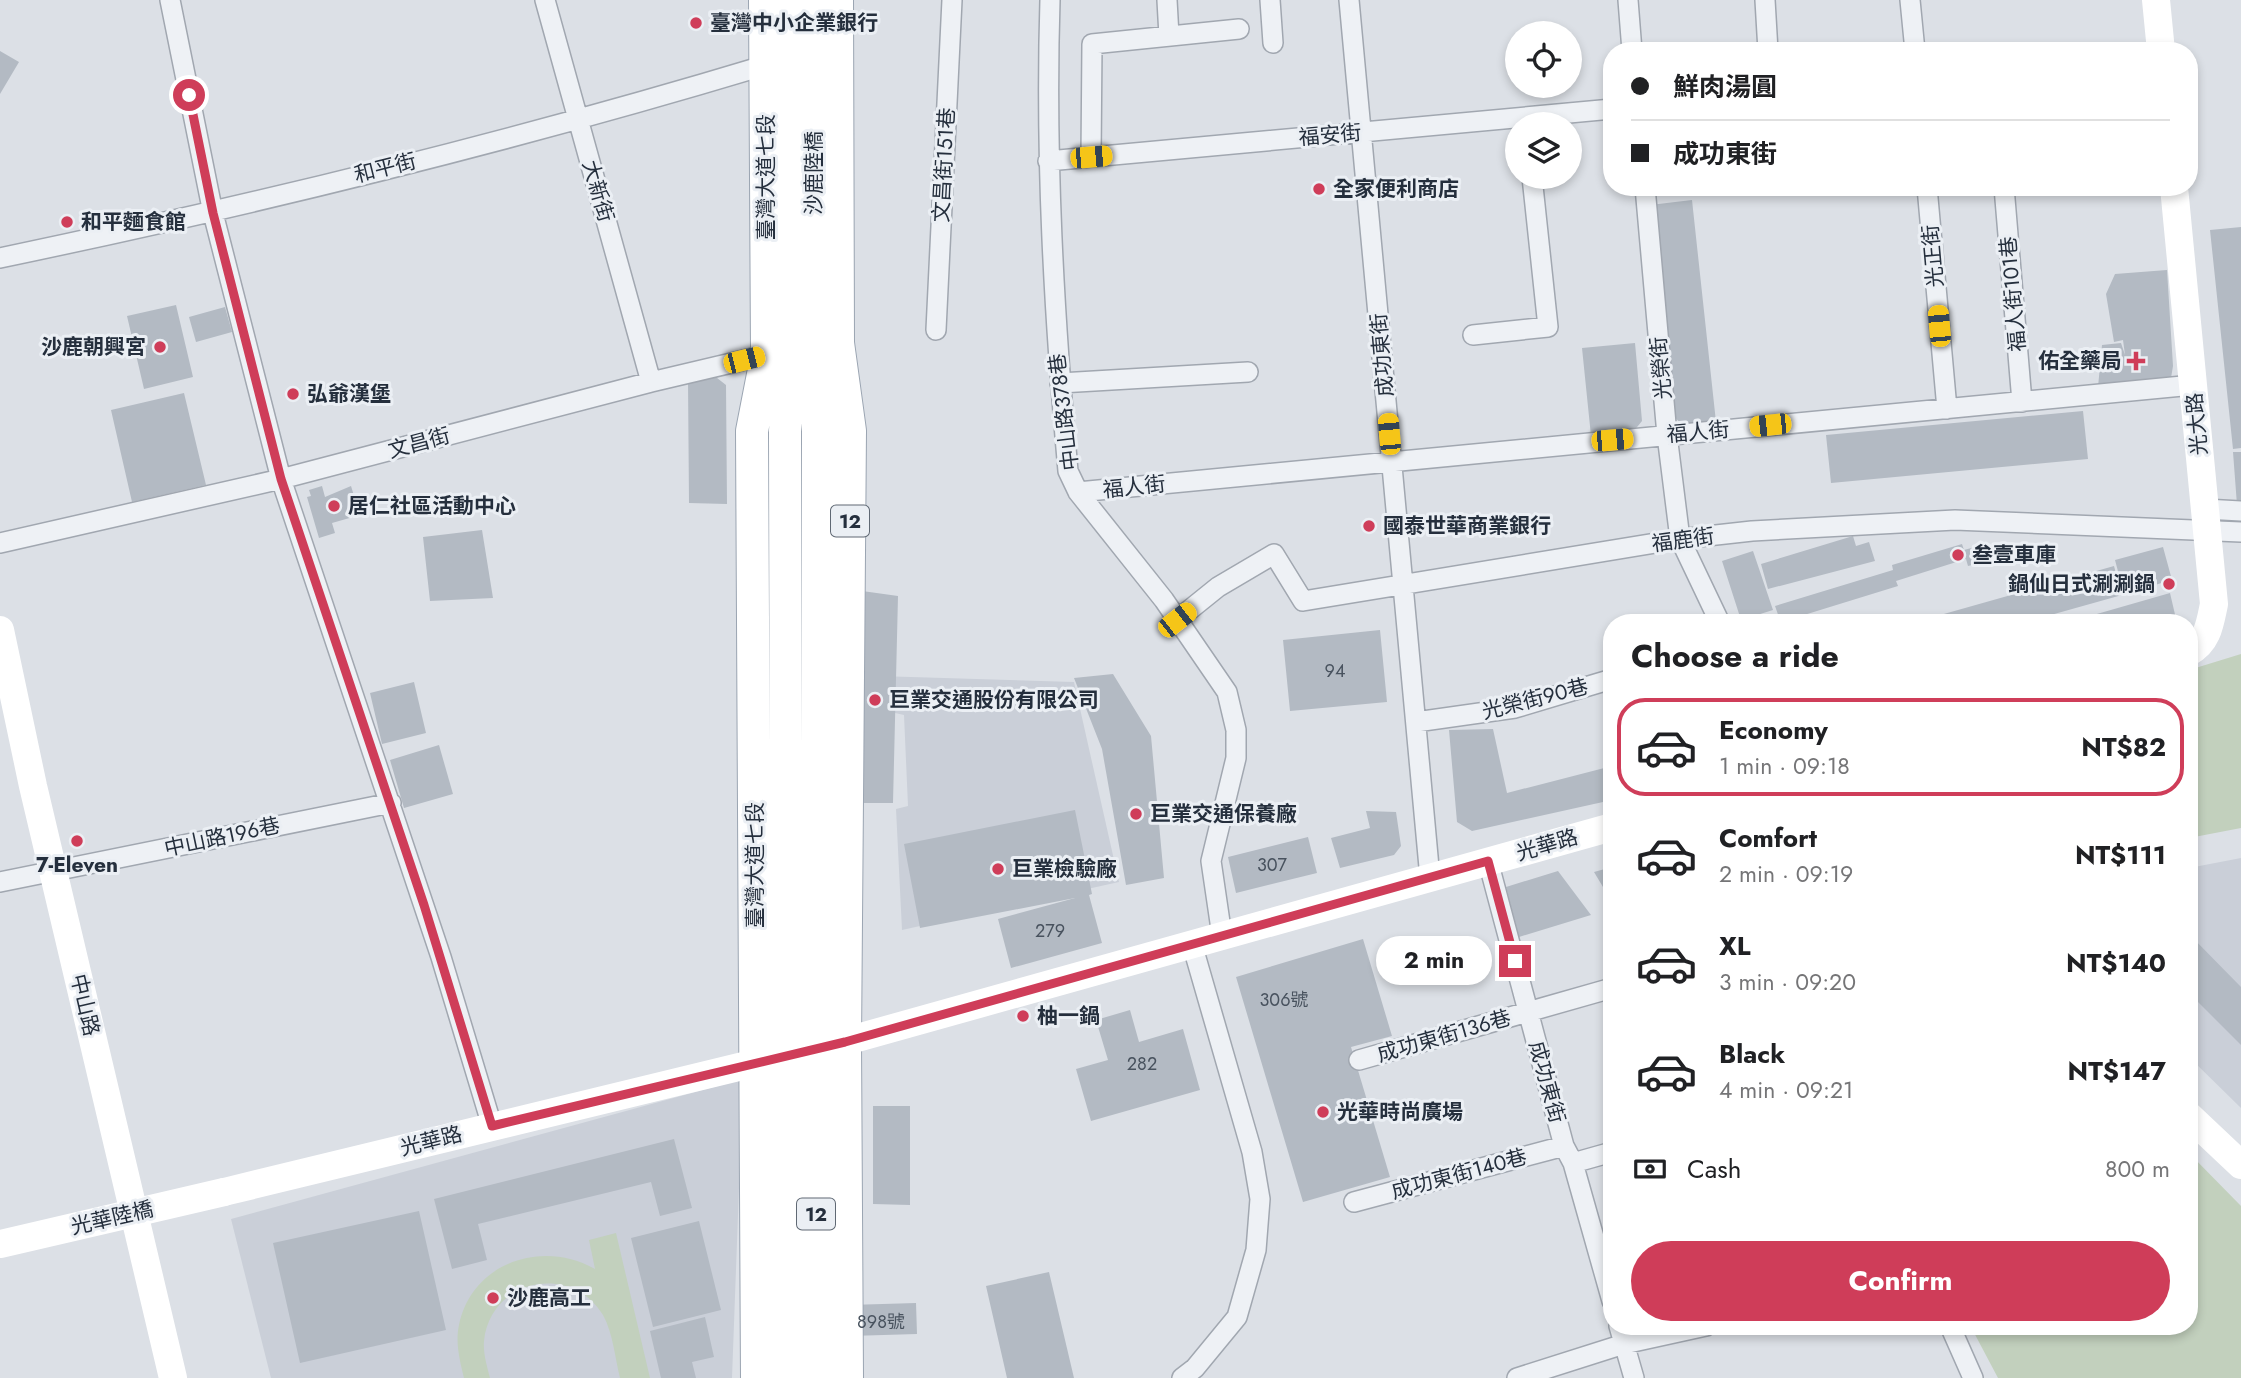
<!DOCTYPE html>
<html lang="en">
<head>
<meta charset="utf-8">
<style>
	body { margin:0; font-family:Jost,"Noto Sans TC",sans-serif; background:#f6f6f6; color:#202124; height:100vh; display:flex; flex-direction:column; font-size:26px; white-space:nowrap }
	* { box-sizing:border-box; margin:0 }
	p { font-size:23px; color:#757577 }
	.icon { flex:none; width:38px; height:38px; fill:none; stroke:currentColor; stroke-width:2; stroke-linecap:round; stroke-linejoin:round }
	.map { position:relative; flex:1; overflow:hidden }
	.drawer { position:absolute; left:1603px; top:614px; width:595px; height:721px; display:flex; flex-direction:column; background:#fff; border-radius:28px; box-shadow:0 4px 10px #0003 }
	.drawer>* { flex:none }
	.hud { position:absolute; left:1603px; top:42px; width:595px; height:154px; border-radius:28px; box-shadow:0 4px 10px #0003; display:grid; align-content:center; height:154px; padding:0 28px; background:#fff }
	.buttons { position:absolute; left:1505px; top:21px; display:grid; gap:14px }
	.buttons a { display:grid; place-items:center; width:77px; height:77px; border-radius:50%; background:#fff; box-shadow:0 4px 10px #0003; font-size:35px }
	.end { position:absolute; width:32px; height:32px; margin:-16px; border:9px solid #cf3d59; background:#fff; box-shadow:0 0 0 4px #fff }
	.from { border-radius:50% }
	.bubble { position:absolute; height:49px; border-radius:24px; background:#fff; box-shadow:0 4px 10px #0003; font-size:23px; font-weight:700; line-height:49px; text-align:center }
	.car { position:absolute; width:21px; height:42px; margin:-21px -10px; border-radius:9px; box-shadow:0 0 5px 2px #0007; background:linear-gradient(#f5c518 24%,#345 0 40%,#f5c518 0 76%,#345 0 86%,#f5c518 0) }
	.hud b { display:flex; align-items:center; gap:24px; height:66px; font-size:26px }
	.hud b+b { border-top:2px solid #e0e0e0 }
	.hud i { width:18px; height:18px; background:#202124 }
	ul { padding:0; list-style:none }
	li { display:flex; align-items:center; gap:21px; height:98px; margin:0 14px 10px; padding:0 14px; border:4px solid transparent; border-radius:28px }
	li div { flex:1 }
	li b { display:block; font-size:26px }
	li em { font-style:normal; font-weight:700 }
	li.on { border-color:#cf3d59 }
	li>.icon { width:63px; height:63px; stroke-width:1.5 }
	h2 { padding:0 28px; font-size:32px; line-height:84px }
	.pay { display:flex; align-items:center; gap:18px; height:77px; padding:0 28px; font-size:26px }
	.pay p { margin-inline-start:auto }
	.primary-button { display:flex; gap:14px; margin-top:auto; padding:14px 28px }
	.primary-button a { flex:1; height:80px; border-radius:42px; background:#cf3d59; color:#fff; font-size:28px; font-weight:700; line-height:80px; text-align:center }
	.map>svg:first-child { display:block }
	.built { fill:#cacfd8 }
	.green { fill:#c2d0bd }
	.building { fill:#b3bac3 }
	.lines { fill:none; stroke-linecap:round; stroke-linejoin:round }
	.street-casing { stroke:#a1a7b0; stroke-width:22 }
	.primary-casing { stroke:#9ba5b2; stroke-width:34 }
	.street { stroke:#eef1f5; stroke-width:19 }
	.secondary { stroke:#fff; stroke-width:28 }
	.primary { stroke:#fff; stroke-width:32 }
	.secondary-bridge { stroke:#fff; stroke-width:28 }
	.route { stroke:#cf3d59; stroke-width:9 }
	.poi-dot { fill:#cf3d59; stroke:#ebeff4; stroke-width:2.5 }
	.labels { text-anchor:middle; stroke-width:6; stroke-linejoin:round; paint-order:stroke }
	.number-label { font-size:18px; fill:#48525e }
	.shield { fill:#ebeff4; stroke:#606974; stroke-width:2 }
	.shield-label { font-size:19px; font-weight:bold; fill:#252f3d }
	.poi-label { font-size:21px; font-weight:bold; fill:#252f3d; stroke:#ebeff4; text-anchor:start }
	.street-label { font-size:21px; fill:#252f3d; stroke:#ebeff4 }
</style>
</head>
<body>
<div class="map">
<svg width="2241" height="1378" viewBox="0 0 2241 1378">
	<rect width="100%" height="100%" fill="#dce0e6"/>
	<path class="built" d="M 878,676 L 1074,682 L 1119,882 L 902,930 L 896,809 L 908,806 L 904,715 L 873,708 Z
		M 2241,858 L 2241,1108 L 2189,1057 L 2189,868 Z
		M 743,1079 L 732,1378 L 271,1378 L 231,1219 Z"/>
	<path class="green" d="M 2241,654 L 2241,828 L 2189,838 L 2189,670 Z
		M 2189,1153 L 2241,1206 L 2241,1378 L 1998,1378 L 1971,1327 L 2189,1326 Z
		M 616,1233 L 650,1378 L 620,1378 C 615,1358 613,1333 603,1315 C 571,1262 490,1279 484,1341 C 483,1353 487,1366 490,1378 L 464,1378 C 460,1361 455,1343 459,1325 C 472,1262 543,1239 595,1269 L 589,1240 Z"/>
	<path class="building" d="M 0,51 L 19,62 L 0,94 Z
		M 1692,200 L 1716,422 L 1681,424 L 1672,414 L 1650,205 Z
		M 2241,227 L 2241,448 L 2233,449 L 2210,230 Z
		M 2167,270 L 2173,366 L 2171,378 L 2098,387 L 2102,345 L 2121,343 L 2125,355 L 2123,340 L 2114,342 L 2106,294 L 2115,274 Z
		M 176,305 L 193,377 L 144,389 L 127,316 Z
		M 225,307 L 232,332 L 196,342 L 189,317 Z
		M 1635,343 L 1642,421 L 1633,432 L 1591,436 L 1582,348 Z
		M 712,374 L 726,385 L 727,504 L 689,503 L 688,381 Z
		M 184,393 L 206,485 L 132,502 L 111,410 Z
		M 2083,411 L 2088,459 L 1831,483 L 1826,435 Z
		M 2233,452 L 2241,452 L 2241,505 L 2237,505 Z
		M 322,486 L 325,497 L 351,486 L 360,515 L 332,523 L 335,533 L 319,538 L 307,497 L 311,496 L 309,490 Z
		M 482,530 L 493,598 L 430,601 L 423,537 Z
		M 1853,536 L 1856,546 L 1869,542 L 1875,561 L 1768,589 L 1761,564 Z
		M 1962,544 L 1964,550 L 1975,547 L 1978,556 L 1993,552 L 1996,562 L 1981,567 L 1980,563 L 1968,566 L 1966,559 L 1896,581 L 1898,586 L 1804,615 L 1807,623 L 1781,623 L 1775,606 L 1893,570 L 1892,565 Z
		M 2163,547 L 2172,580 L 2124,594 L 2115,560 Z
		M 1753,551 L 1773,610 L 1741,620 L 1722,561 Z
		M 2114,566 L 2122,595 L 2022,623 L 1912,623 Z
		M 855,590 L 898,596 L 893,803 L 853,803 Z
		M 2170,593 L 2177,623 L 2069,623 L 2069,622 Z
		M 1380,630 L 1387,702 L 1290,711 L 1283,640 Z
		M 1113,674 L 1151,736 L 1164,878 L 1126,885 L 1102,749 L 1074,678 Z
		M 414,682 L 426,733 L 382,744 L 370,693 Z
		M 1493,729 L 1507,793 L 1612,766 L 1612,800 L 1472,831 L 1457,822 L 1449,730 Z
		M 439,745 L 453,794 L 404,808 L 390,760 Z
		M 1075,810 L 1092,894 L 1089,895 L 1102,943 L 1011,968 L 998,919 L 1075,898 L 920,928 L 904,844 Z
		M 1366,811 L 1396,812 L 1401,846 L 1394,855 L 1340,868 L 1331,838 L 1370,828 Z
		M 1308,837 L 1317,873 L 1236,893 L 1228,857 Z
		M 1612,867 L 1612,902 L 1594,872 Z
		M 1558,871 L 1591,915 L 1519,937 L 1506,887 Z
		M 2189,934 L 2241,987 L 2241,1045 L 2189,993 Z
		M 1363,939 L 1392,1036 L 1351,1047 L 1390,1177 L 1303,1202 L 1236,977 Z
		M 1130,1010 L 1139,1042 L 1183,1029 L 1200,1090 L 1091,1121 L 1076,1069 L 1108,1060 L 1096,1020 Z
		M 873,1106 L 910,1106 L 910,1205 L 873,1204 Z
		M 674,1139 L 692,1208 L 660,1216 L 651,1182 L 478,1224 L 487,1260 L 452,1269 L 434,1199 Z
		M 419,1211 L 446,1330 L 300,1363 L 273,1243 Z
		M 699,1221 L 721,1310 L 653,1327 L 631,1238 Z
		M 1049,1272 L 1074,1378 L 1007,1378 L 986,1286 Z
		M 916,1303 L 917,1334 L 850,1336 L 849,1305 Z
		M 705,1317 L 714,1357 L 692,1362 L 696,1378 L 661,1378 L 650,1331 Z"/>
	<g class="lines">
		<defs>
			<path id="street" d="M 170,0 L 213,213 L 281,479 L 441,957 L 492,1126
				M 545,0 L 651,382
				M 1050,0 C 1045,158 1054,314 1068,471 L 1078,492 L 1164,600 L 1227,692 L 1236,730 L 1236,758 L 1211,861 L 1222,936
				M 1167,0 L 1169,36
				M 1270,0 L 1273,43
				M 1349,0 L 1430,878
				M 1628,0 L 1632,51
				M 1765,0 L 1768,51
				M 1910,0 L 1915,51
				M 1091,157 L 1092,44 L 1239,29
				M 1048,161 L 1612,109
				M 1645,187 L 1667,435 L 1680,539 L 1720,623
				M 1927,187 L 1947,409
				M 2004,187 L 2022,402
				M 0,258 C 258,204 514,141 766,65
				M 936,330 L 952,0
				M 1473,335 L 1548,327 L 1532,177
				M 1060,383 L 1248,372
				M 1078,492 L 2193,385
				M 2205,509 L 2241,511
				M 0,543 L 281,479 L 651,382 L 774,353
				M 1177,620 L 1218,587 L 1274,554 L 1303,601 L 1680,539 L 1752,531 L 1955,520 L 2241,532
				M 1416,722 L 1515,708 L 1612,679
				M 1488,861 L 1564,1146 L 1573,1163 L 1612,1301
				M 0,882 L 391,803
				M 1359,1060 L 1612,988
				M 1573,1163 L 1612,1152
				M 1354,1202 L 1564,1146
				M 1619,1326 L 1634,1378
				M 1950,1326 L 1973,1378
				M 1182,1378 L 1195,1368 L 1237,1317 L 1256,1250 L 1260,1199 L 1252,1152 L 1192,944
				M 1517,1378 L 1624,1344 L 1706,1326"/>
			<path id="primary" d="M 813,0 L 814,346 L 818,431 L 817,1378
				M 837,0 L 838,343 L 850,431 L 845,1042 L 847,1378
				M 757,1378 L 752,431 L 767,354 L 765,0
				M 787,1378 L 785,431 L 791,350 L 790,0"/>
		</defs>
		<use href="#street" class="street-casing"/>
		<use href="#primary" class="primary-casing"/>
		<use href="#street" class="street"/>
		<path class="secondary" d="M 2156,0 L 2161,51
			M 2174,187 L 2214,604 C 2210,623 2208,642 2189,652
			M 0,630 L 33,786 L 173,1378
			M 825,1047 L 1612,827
			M 2189,1116 L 2241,1165
			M 224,1192 L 776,1058"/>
		<use href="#primary" class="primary"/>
		<path class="secondary-bridge" d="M 0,1244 L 224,1192"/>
	</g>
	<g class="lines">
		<path class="route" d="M 189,95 L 213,213 L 281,479 L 424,905 L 492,1126 L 845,1042 L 1488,861 L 1515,961"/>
	</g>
	<g class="poi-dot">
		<circle cx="696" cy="23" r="7"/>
		<circle cx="1319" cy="189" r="7"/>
		<circle cx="67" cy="222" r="7"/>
		<circle cx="160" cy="347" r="7"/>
		<path d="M2132.5 350.5h7v7h7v7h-7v7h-7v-7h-7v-7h7z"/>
		<circle cx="293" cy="394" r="7"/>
		<circle cx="334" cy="506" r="7"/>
		<circle cx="1369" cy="526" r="7"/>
		<circle cx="1958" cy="555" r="7"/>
		<circle cx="2169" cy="584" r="7"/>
		<circle cx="875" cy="700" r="7"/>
		<circle cx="1136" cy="814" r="7"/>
		<circle cx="77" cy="841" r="7"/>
		<circle cx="998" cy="869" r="7"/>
		<circle cx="1023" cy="1016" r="7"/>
		<circle cx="1323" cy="1112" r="7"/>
		<circle cx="493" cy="1298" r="7"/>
	</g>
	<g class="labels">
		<g class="number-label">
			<text x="1335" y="677">94</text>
			<text x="1272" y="871">307</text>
			<text x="1050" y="937">279</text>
			<text x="1284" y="1006">306號</text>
			<text x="1142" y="1070">282</text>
			<text x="881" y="1328">898號</text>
		</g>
		<g class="shield">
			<rect x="831" y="505.5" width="38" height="31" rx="5"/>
			<rect x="797" y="1198.5" width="38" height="31" rx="5"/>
		</g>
		<g class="shield-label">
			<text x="850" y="528">12</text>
			<text x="816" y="1221">12</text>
		</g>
		<g class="poi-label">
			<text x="710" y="30">臺灣中小企業銀行</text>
			<text x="1333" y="196">全家便利商店</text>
			<text x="81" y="229">和平麵食館</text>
			<text x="146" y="354" text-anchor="end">沙鹿朝興宮</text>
			<text x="2122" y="368" text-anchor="end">佑全藥局</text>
			<text x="307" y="401">弘爺漢堡</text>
			<text x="348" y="513">居仁社區活動中心</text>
			<text x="1383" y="533">國泰世華商業銀行</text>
			<text x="1972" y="562">叁壹車庫</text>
			<text x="2155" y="591" text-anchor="end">鍋仙日式涮涮鍋</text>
			<text x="889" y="707">巨業交通股份有限公司</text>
			<text x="1150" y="821">巨業交通保養廠</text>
			<text x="77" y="872" text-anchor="middle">7-Eleven</text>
			<text x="1012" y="876">巨業檢驗廠</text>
			<text x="1037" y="1023">柚一鍋</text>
			<text x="1337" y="1119">光華時尚廣場</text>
			<text x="507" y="1305">沙鹿高工</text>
		</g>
		<g class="street-label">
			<text transform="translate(1330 135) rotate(-5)" y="7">福安街</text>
			<text transform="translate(944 165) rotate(-87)" y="7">文昌街151巷</text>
			<text transform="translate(385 168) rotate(-14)" y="7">和平街</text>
			<text transform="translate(814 173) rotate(-90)" y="7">沙鹿陸橋</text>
			<text transform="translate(766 177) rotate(-90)" y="7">臺灣大道七段</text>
			<text transform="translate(598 191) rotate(74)" y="7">大新街</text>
			<text transform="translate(1933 256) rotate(-95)" y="7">光正街</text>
			<text transform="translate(2013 294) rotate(-95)" y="7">福人街101巷</text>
			<text transform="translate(1382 355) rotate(-95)" y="7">成功東街</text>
			<text transform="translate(1661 368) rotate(-95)" y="7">光榮街</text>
			<text transform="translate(1064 412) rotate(-97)" y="7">中山路378巷</text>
			<text transform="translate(2197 424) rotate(-95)" y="7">光大路</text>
			<text transform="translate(1698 432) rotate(-5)" y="7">福人街</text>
			<text transform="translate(419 443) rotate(-15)" y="7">文昌街</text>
			<text transform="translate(1134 487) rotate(-6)" y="7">福人街</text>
			<text transform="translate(1683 540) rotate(-8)" y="7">福鹿街</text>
			<text transform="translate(1535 699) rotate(-14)" y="7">光榮街90巷</text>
			<text transform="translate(222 837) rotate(-12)" y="7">中山路196巷</text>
			<text transform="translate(1547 845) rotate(-16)" y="7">光華路</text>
			<text transform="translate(755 865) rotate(-90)" y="7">臺灣大道七段</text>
			<text transform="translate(85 1005) rotate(77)" y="7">中山路</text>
			<text transform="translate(1444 1036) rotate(-16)" y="7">成功東街136巷</text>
			<text transform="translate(1547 1082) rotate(75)" y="7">成功東街</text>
			<text transform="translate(431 1141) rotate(-14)" y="7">光華路</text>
			<text transform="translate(1459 1174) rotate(-15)" y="7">成功東街140巷</text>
			<text transform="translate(112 1218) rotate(-13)" y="7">光華陸橋</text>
		</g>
	</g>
</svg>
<div class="buttons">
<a><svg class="icon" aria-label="locate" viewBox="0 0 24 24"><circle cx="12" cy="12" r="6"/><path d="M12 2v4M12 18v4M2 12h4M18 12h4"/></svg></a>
<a><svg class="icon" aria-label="layers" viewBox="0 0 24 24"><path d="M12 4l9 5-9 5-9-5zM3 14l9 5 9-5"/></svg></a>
</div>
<i class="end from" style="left:189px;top:95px"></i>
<i class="end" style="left:1515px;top:961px"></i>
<div class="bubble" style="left:1376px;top:936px;width:116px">2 min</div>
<i class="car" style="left:1091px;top:157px;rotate:85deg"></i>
<i class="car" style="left:1939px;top:326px;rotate:355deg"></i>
<i class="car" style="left:744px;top:360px;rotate:76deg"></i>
<i class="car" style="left:1770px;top:425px;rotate:264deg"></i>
<i class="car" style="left:1389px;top:434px;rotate:355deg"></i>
<i class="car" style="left:1612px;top:440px;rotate:85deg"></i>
<i class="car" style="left:1177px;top:620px;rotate:52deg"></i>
<div class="hud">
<b><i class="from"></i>鮮肉湯圓</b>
<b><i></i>成功東街</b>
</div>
<section class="drawer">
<h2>Choose a ride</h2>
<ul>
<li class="on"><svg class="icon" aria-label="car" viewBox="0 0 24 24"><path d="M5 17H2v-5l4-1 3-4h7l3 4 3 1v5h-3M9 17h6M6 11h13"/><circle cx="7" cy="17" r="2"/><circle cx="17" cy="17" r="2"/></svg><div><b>Economy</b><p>1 min · 09:18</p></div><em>NT$82</em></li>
<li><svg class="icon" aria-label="car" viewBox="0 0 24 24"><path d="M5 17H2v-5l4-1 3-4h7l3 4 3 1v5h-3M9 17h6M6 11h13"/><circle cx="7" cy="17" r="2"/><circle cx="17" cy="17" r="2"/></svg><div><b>Comfort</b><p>2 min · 09:19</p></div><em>NT$111</em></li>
<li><svg class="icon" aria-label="car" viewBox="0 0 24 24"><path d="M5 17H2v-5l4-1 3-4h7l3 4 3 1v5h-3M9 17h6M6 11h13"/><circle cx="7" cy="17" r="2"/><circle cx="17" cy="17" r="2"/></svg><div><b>XL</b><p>3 min · 09:20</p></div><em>NT$140</em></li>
<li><svg class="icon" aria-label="car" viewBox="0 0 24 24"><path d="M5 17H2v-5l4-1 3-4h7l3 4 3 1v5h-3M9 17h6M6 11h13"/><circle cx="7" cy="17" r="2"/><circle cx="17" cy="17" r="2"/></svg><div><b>Black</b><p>4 min · 09:21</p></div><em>NT$147</em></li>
</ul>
<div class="pay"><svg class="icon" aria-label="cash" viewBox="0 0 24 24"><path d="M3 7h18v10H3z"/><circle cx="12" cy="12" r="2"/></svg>Cash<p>800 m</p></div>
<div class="primary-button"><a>Confirm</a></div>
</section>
</div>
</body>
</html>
